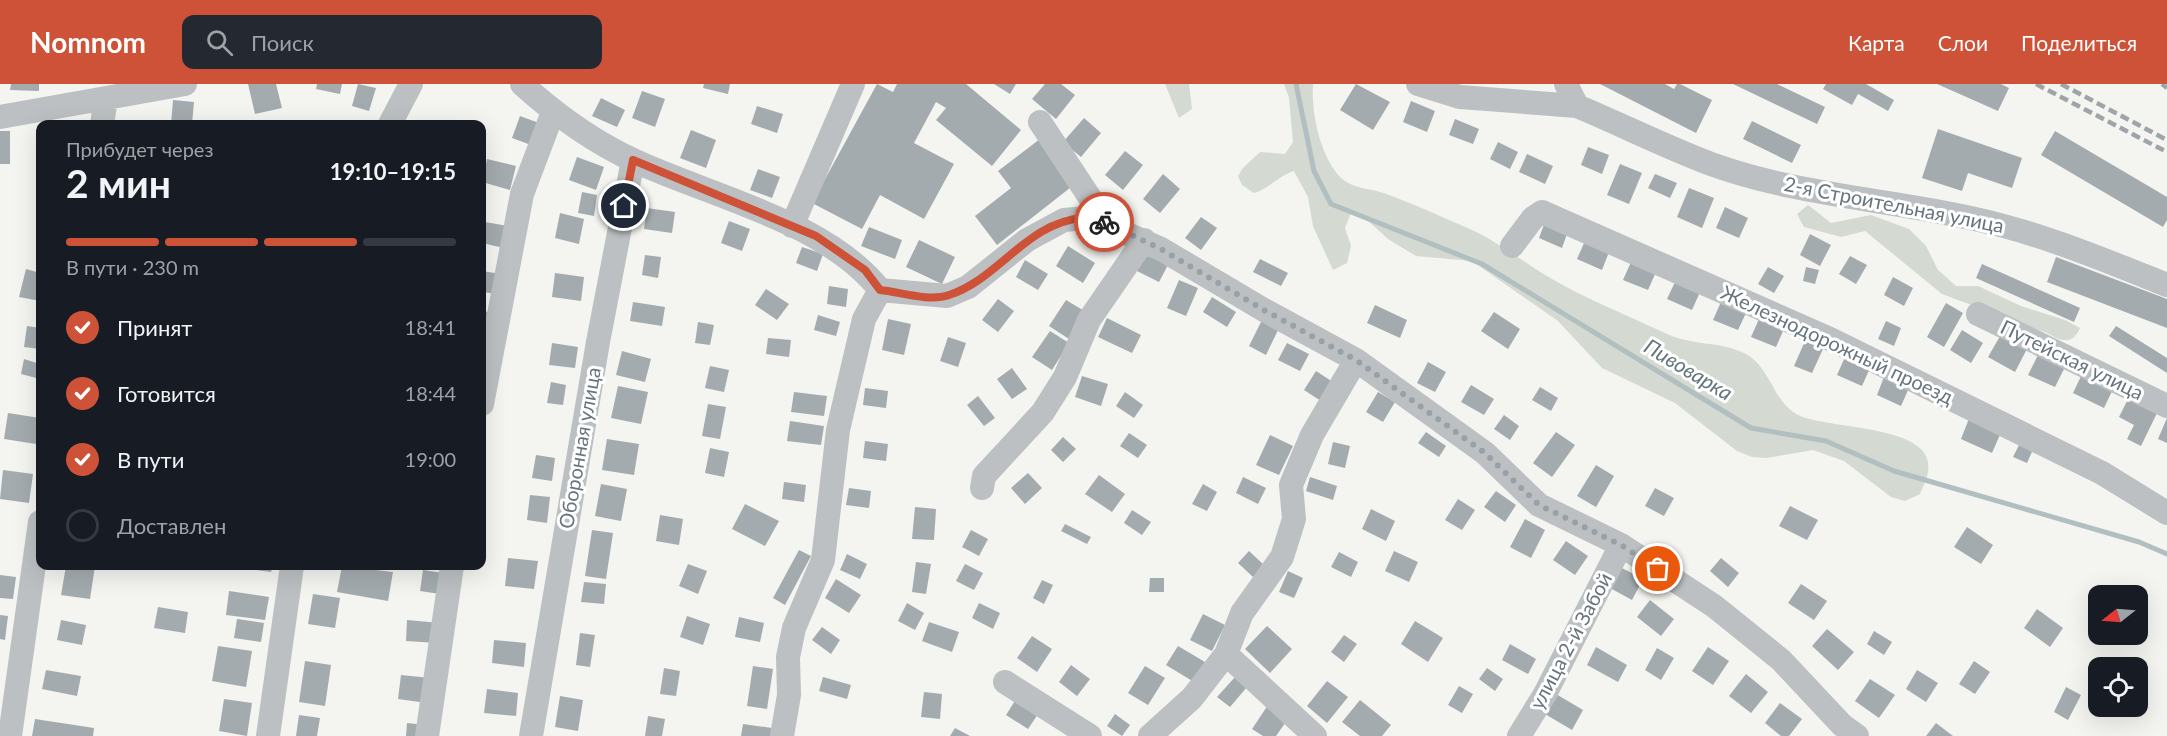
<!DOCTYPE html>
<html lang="ru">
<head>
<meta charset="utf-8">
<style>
  :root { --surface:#171b24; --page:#242831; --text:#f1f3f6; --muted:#9ea1a6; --line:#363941; --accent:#ce5237 }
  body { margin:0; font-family:Lato,sans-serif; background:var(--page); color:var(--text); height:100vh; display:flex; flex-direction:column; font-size:22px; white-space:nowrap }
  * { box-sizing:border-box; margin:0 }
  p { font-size:20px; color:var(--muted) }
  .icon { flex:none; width:33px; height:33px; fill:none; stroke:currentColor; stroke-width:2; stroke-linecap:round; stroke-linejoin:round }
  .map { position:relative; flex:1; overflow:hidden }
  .sheet { position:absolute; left:36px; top:36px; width:450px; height:450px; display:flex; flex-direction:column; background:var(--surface); border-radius:12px; box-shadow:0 6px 24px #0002 }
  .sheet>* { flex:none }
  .needle { width:39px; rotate:253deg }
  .buttons { position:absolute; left:2088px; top:501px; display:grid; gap:12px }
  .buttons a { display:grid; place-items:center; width:60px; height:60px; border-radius:12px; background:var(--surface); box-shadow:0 6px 24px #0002; font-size:30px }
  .pin { position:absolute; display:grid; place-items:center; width:51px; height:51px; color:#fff; margin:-26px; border:3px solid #fff; border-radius:50%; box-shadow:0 2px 6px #0007 }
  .courier { position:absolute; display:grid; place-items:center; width:60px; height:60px; margin:-30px; border:4px solid #ce5237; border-radius:50%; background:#fff; color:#222; box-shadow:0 2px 8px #0007 }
  .overview em { font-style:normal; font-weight:700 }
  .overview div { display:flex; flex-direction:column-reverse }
  .overview { display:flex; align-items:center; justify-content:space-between; height:102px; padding:0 30px }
  h1 { font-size:39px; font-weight:700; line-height:45px }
  .bar { display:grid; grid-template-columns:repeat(4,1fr); gap:9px 6px; align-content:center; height:72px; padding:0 30px }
  .bar i { height:8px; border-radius:4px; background:var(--line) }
  .bar .selected { background:var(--accent) }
  .bar p { grid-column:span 4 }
  ol { padding:0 30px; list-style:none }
  li { display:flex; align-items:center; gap:18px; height:66px }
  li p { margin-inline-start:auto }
  li .icon { padding:6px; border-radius:50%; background:var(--accent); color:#fff; stroke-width:4 }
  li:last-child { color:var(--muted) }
  li i { width:33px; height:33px; border:3px solid var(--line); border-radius:50% }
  header { display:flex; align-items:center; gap:36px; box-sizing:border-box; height:84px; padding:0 30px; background:var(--accent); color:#fff }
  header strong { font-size:28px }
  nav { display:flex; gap:33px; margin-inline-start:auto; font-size:21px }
  .search { width:420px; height:54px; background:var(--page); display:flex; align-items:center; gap:15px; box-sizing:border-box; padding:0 21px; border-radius:12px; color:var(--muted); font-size:22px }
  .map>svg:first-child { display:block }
  .green { fill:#d4d9d1 }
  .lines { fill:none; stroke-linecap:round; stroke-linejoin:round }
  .stream { stroke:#b2bfc1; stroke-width:5 }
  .building { fill:#a4abaf }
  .minor { stroke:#bcc0c2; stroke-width:24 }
  .rail { stroke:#9ea4a8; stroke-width:4.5; stroke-dasharray:9 4.5; stroke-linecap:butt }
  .done { stroke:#98a1a6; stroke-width:6; stroke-dasharray:0 10.8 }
  .route { stroke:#ce5237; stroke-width:8 }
  .labels { text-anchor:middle; stroke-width:6; stroke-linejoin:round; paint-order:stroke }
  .street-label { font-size:20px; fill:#67757e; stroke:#fff }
  .water-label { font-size:21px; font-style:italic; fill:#63777b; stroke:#fff }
</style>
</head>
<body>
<header>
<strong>Nomnom</strong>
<div class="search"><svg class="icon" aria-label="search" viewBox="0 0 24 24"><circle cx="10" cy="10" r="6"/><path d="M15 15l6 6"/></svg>Поиск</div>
<nav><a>Карта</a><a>Слои</a><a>Поделиться</a></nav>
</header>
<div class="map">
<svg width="2167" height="652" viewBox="0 0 2167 652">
  <rect width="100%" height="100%" fill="#f4f4f1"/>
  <path class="green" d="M1165 0H1189L1192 25 1179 34Z
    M1284 0H1313C1311 29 1320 72 1341 94 1353 105 1369 104 1383 109 1410 118 1437 131 1463 142 1492 154 1518 174 1545 191 1583 214 1627 231 1667 250 1693 262 1721 257 1746 270 1771 284 1773 318 1798 331 1827 345 1924 341 1928 379 1930 390 1924 400 1920 410L1905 417 1891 413 1844 377 1813 366 1767 374 1752 373 1737 367 1675 319 1602 284 1558 237 1472 177 1416 172 1388 155 1365 134 1351 129 1345 144 1351 162 1347 179 1333 186 1313 142 1308 113 1294 87C1278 92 1270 104 1254 109L1242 101 1238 92 1243 84 1260 68 1285 70 1293 58 1289 14Z
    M1808 121 1831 139 1871 131 1909 145 1926 162 1938 186 1956 202H1978L2021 222 2065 236 2080 244C2072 262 2061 257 2047 249L1942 210 1865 147 1841 153 1804 143 1797 130Z"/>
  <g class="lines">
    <path class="stream" d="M1296 0 1314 87 1331 120 1482 180 1751 344 1826 357 1894 387 2139 458 2167 470"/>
  </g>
  <path class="building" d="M11 0H39V7L10 6Z
    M248 0H276L282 24 255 30Z
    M317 0H342L340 10 316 5Z
    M358 0 376 4 369 27 352 22Z
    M704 0H730L728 10 703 4Z
    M877 0 893 8 897 0H966L1021 46 992 82 936 36 946 24 936 18 914 59 954 80 924 135 880 111 862 145 812 119Z
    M994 0H1016L1010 10Z
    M1045 0H1061L1075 11 1056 35 1032 15Z
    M1356 0 1390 18 1373 46 1340 26Z
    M1600 0H1665L1674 5 1677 0H1680L1712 16 1696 49Z
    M1733 0H1777L1825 23 1817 40Z
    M1826 0H1866L1894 16 1888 27 1858 10 1852 21 1823 5Z
    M1937 0H2001L2009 4 1998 27Z
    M642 7 665 15 655 43 632 34Z
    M601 14 625 26 617 43 592 32Z
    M173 16 194 18 192 40H171Z
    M1411 17 1435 27 1427 48 1403 38Z
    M757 22 783 30 777 49 751 40Z
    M520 32 539 39 531 61 512 54Z
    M1084 34 1101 49 1081 73 1063 58Z
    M1455 35 1479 45 1473 60 1449 51Z
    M1752 37 1801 61 1792 79 1743 55Z
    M1938 45 2022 74 2012 104 1968 89 1962 107 1922 94Z
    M691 46 716 56 706 84 680 74Z
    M0 47H10V80H0Z
    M2055 47 2167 113V136L2163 143 2041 71Z
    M1040 55 1075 100 997 161 975 132 1011 104 998 87Z
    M1498 58 1518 68 1510 85 1490 75Z
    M1588 63 1609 71 1602 90 1581 81Z
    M1125 67 1143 81 1123 106 1105 91Z
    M1527 70 1553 82 1545 100 1519 88Z
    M577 73 604 83 596 106 569 96Z
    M487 75 516 82 510 106 482 98Z
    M1620 80 1642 89 1629 120 1607 111Z
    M758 85 780 93 772 114 750 106Z
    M1163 90 1180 105 1160 129 1143 115Z
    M1655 90 1677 99 1670 114 1648 104Z
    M1689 104 1714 114 1702 144 1677 133Z
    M582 108 597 111 594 132 578 129Z
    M1725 123 1748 134 1739 154 1716 144Z
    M647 124 675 128 672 149 644 145Z
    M560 129 584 135 579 160 555 154Z
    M1201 133 1217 144 1201 166 1185 154Z
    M729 137 750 145 742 167 721 159Z
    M485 138 508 142 504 164 482 159Z
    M1545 138 1568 147 1562 164 1539 154Z
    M869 143 902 156 895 175 861 162Z
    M1810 150 1831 161 1820 182 1800 171Z
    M919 156 955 173 942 200 906 183Z
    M1585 157 1609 168 1602 186 1577 175Z
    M1068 162 1095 179 1083 199 1056 182Z
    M802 163 823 170 817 187 796 179Z
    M1146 169 1168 181 1159 198 1137 187Z
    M645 171 661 173 658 194 642 191Z
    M1850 172 1867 181 1856 200 1839 190Z
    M2056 173 2167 215V244L2047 198Z
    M1260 175 1288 189 1281 202 1253 188Z
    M1025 176 1048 190 1038 206 1016 193Z
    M1631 178 1656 188 1648 206 1623 196Z
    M1982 180 2080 224 2074 238 1976 194Z
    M1768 183 1784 192 1774 209 1758 200Z
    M1806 183 1819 186 1815 200 1803 197Z
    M26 185 40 189V217L19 213Z
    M482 187 501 190 498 210 482 208Z
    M555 189 584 193 581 217 552 213Z
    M1893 193 1913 204 1904 222 1884 211Z
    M1179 196 1198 204 1186 232 1167 224Z
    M1675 198 1700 208 1692 226 1667 215Z
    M829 202 848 205 846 223 827 220Z
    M766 205 789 220 777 236 755 221Z
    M1212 213 1236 228 1227 243 1203 228Z
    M998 215 1014 227 998 248 982 236Z
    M1066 216 1086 228 1069 255 1049 242Z
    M633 218 665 223 662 242 630 237Z
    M1721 218 1746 229 1738 246 1713 236Z
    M1946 219 1963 229 1944 263 1927 253Z
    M1375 221 1407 236 1400 254 1367 239Z
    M482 227 489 228 487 252H482Z
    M1494 228 1520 245 1508 265 1481 247Z
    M818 231 840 238 836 252 814 246Z
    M1107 234 1141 251 1132 269 1098 253Z
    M888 235 911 240 904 271 882 266Z
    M1759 235 1784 245 1776 263 1751 253Z
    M1262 236 1279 244 1266 271 1249 262Z
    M1886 237 1901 244 1894 262 1878 255Z
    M698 238 714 241 710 261 695 259Z
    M27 242 40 244V265L24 263Z
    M2116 242 2167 274V289L2109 252Z
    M1962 246 1983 259 1971 279 1950 266Z
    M1050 247 1069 259 1052 286 1032 273Z
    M2003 247 2029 261 2015 288 1988 273Z
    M948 253 966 259 958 283 940 277Z
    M768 254 791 256 789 273 766 270Z
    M1805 257 1823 265 1812 289 1794 282Z
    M552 259 578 263 575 284 549 281Z
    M1287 259 1309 270 1300 287 1278 276Z
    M622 267 651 275 645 298 616 291Z
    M2039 269 2066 281 2055 303 2028 291Z
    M1845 273 1870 284 1862 302 1837 291Z
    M24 275 40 280V295L21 290Z
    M1428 278 1446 288 1435 308 1417 299Z
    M710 282 729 286 724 308 705 304Z
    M1012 284 1027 305 1012 315 997 295Z
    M1316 287 1336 300 1324 319 1304 306Z
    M2083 288 2114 303 2104 324 2073 309Z
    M1082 292 1108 300 1101 322 1075 313Z
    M1884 293 1909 304 1901 322 1877 311Z
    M551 298 566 301 563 321 547 319Z
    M1471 301 1494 315 1484 331 1461 318Z
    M618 302 648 308 641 340 611 334Z
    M1540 303 1558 314 1551 327 1532 316Z
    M865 304 888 307 886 324 863 321Z
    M794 308 827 312 824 332 791 328Z
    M1125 308 1143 321 1134 334 1116 322Z
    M1378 308 1395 318 1383 338 1366 328Z
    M978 312 995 334 984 342 967 321Z
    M2129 313 2158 327 2141 362 2127 355 2134 341 2119 333Z
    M708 320 726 323 720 355 702 352Z
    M8 329 40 334 36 360 4 355Z
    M1504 331 1519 342 1510 356 1494 345Z
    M1970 332 2002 346 1992 369 1961 355Z
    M2167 334V359L2158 355Z
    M790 337 824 342 821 361 787 357Z
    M1426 348 1446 362 1439 373 1418 359Z
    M1556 348 1575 361 1552 393 1533 379Z
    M1129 349 1147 361 1138 374 1120 362Z
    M1270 351 1293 362 1279 391 1256 381Z
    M1063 353 1076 365 1063 378 1051 366Z
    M607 355 639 360 634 391 602 386Z
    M2022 355 2035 361 2027 379 2013 373Z
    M865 357 888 360 886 377 863 374Z
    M1333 358 1350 362 1345 384 1328 380Z
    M710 364 729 368 724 393 705 389Z
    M536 371 555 374 552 397 532 394Z
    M1596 381 1614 392 1596 423 1577 412Z
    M3 386 33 390 29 419 0 415Z
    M1028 389 1042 404 1025 420 1011 404Z
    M1099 391 1125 410 1112 428 1085 410Z
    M1243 393 1266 404 1258 420 1236 409Z
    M1310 393 1337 402 1333 416 1306 407Z
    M784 398 806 401 804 418 782 415Z
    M601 400 627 405 621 437 595 432Z
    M1203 400 1217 408 1207 427 1192 420Z
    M849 404 871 407 869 424 846 421Z
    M1655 404 1674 414 1664 432 1645 422Z
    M1496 407 1516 421 1505 438 1484 423Z
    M530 411 550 413 547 439 527 436Z
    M1458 415 1475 426 1462 446 1445 436Z
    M745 420 779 437 765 462 732 445Z
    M1790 422 1818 436 1807 456 1779 442Z
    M915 423 936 425 934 456 912 455Z
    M1371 425 1395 437 1386 457 1362 445Z
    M1132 426 1151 438 1142 451 1124 439Z
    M660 431 683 435 679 461 656 457Z
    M1525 435 1545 446 1531 474 1510 463Z
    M1065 440 1091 453 1087 460 1061 447Z
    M1967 443 1993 461 1981 480 1954 463Z
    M592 446 613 449 606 495 585 492Z
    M971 446 988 455 979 472 962 463Z
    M1566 457 1588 472 1575 491 1553 476Z
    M799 466 811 472 785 521 773 514Z
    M1249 467 1264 481 1253 493 1238 479Z
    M1394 467 1418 478 1409 498 1385 487Z
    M1339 468 1358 478 1351 493 1331 483Z
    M847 470 867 480 860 495 840 486Z
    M508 474 538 477 534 505 505 502Z
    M1721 474 1739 489 1728 503 1710 487Z
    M916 478 931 480 926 510 912 508Z
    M688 480 707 487 698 510 679 502Z
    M965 480 983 489 974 506 956 497Z
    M66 482H95L90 515 61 511Z
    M248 482H273L271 488 248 485Z
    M342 482 393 488 388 517 337 508Z
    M1622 484 1643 495 1632 516 1610 504Z
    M423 486 443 489 440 510 420 507Z
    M1288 487 1303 494 1294 514 1279 508Z
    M0 491 16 493 13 515 0 514Z
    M1150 494H1164V508H1149Z
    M836 495 861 511 849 529 825 514Z
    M1042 496 1053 501 1044 520 1033 514Z
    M584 498 606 500 604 520 581 518Z
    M1801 500 1827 517 1814 536 1788 519Z
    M229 507 269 513 265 536 226 531Z
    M313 510 340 514 335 544 308 540Z
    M1650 516 1674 535 1661 552 1637 533Z
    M907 519 924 529 915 546 898 537Z
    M979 519 1000 529 993 545 972 534Z
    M158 523 188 528 185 549 154 544Z
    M2037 525 2063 544 2050 563 2024 544Z
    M1203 530 1225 541 1212 567 1190 556Z
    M0 531 8 532 5 556 0 555Z
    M687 532 710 540 703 561 680 553Z
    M739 533 764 539 760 558 735 553Z
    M237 535 264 539 261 558 234 554Z
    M61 536 86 541 82 561 57 556Z
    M407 536 440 539 438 559 406 557Z
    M1415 537 1443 554 1428 578 1401 560Z
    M929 538 959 548 952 568 922 557Z
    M1267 542 1292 565 1270 589 1245 565Z
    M822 543 840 556 831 570 812 556Z
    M1827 545 1854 568 1838 586 1812 562Z
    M1874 547 1892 558 1884 571 1867 560Z
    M580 549 595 551 590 583 576 581Z
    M1344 551 1357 560 1344 578 1331 568Z
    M1032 552 1052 565 1037 588 1017 574Z
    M494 556 526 559 524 583 492 579Z
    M1510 560 1536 575 1528 590 1502 576Z
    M218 562 252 567 246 603 212 597Z
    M1178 562 1205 578 1194 598 1166 581Z
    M1596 563 1627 581 1618 598 1587 581Z
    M1708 563 1729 577 1713 601 1692 587Z
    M1657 564 1674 574 1661 596 1645 586Z
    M305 577 331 581 325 622 299 618Z
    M1974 577 1990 588 1975 610 1959 600Z
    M1071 581 1090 595 1077 612 1059 598Z
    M753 582 773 585 767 625 747 622Z
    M1145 582 1165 594 1148 621 1128 609Z
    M664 584 680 587 676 612 660 610Z
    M1487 584 1503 595 1495 607 1479 595Z
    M46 586 81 592 77 612 42 605Z
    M1917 586 1938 599 1926 618 1906 605Z
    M1746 590 1768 608 1751 629 1729 612Z
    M401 591 430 594 427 619 398 615Z
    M823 593 851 601 847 615 819 607Z
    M1235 593 1247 603 1230 623 1217 613Z
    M1870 595 1895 611 1879 634 1855 617Z
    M1327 597 1348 613 1327 639 1307 622Z
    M1459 602 1473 610 1462 629 1448 621Z
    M2066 603 2081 611 2068 636 2054 628Z
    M487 605 518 609 516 632 484 629Z
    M924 608 942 610 940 635 921 633Z
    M1556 610 1583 626 1572 646 1545 630Z
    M560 612 583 616 578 647 555 643Z
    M1018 612 1040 627 1028 645 1006 631Z
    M224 615 252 619 247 652 219 647Z
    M1360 616 1391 641 1382 652H1360L1342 638Z
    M1780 619 1802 635 1789 652H1781L1765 639Z
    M1268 621 1288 635 1276 652H1263L1252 645Z
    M1115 630 1130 641 1122 652 1107 642Z
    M299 631 320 634 317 652H296Z
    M648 632 665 635 662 652H645Z
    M35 635 94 644 93 652H32Z
    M407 639 425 641 424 652H406Z
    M1936 639 1953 652H1926Z
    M743 640 772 644 771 652H741Z
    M955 644 970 652H950Z"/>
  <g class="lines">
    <path class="minor" d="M522 0C555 30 594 58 635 77 713 113 827 138 880 206
      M1418 0 1460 13 1577 22
      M1566 0 1577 22C1622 41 1666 63 1711 80 1805 114 1905 116 2000 141 2057 156 2112 179 2167 201
      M0 33 185 0
      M102 40 106 15
      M390 40 411 0
      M1097 133 1109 142 1161 165 1264 226 1356 276 1485 369 1539 421 1621 461 1714 522 1781 576 1842 641 1857 652
      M792 142 853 0
      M1512 162 1533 134 1542 128 1830 255 2102 389 2167 429
      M880 206 947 212 968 203 1027 156 1064 136 1097 133 1096 123 1040 38
      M1978 230 2167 322
      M482 320 522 110 553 28
      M982 404 984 392 1043 328 1065 293 1089 236 1144 156
      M1226 570 1242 529 1282 473 1294 435 1291 401 1312 351 1356 276
      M1005 598 1090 652
      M10 652 40 438
      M268 652 292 482
      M427 652 452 482
      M531 652 598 258 633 76
      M782 652 789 611 788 573 794 544 823 476 838 346 864 235 880 206
      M1150 652 1192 614 1226 570 1315 652
      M1519 652 1545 610 1621 461"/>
    <path class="rail" d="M2036 0 2167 68
      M2061 0 2167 56
      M2162 0 2167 4"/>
  </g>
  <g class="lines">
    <path class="done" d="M1104 138 1161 165 1264 226 1356 276 1485 369 1539 421 1621 461 1658 485"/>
    <path class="route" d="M624 122 633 76 816 152 865 186 880 206C900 208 929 218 949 211 999 195 1027 138 1083 134 1092 134 1096 133 1104 138"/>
  </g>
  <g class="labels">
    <g class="street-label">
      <text transform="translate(1894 121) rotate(11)" y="7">2-я Строительная улица</text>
      <text transform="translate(1837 261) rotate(25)" y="7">Железнодорожный проезд</text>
      <text transform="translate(2072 276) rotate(26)" y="7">Путейская улица</text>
      <text transform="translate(580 364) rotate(-80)" y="7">Оборонная улица</text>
      <text transform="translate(1571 557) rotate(-62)" y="7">улица 2-й Забой</text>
    </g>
    <g class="water-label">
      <text transform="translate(1688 286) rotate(31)" y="7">Пивоварка</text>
    </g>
  </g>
</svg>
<div class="buttons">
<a><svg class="needle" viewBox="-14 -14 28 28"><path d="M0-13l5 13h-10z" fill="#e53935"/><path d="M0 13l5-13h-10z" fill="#9ea1a6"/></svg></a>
<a><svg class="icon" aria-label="locate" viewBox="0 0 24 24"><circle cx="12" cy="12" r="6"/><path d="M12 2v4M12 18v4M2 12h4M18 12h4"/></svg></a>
</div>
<div class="pin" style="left:1658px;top:485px;background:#ea580c"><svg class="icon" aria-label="bag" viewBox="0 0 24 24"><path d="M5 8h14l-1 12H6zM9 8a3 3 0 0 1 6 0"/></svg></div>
<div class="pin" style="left:624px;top:122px;background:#1f2937"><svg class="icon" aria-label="home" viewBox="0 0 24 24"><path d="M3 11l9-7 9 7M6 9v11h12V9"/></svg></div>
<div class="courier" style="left:1104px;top:138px"><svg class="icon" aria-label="bike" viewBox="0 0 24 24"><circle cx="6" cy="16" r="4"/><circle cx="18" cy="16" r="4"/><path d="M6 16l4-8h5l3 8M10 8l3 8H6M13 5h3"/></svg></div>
<section class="sheet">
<div class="overview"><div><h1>2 мин</h1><p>Прибудет через</p></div><em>19:10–19:15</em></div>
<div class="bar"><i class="selected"></i><i class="selected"></i><i class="selected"></i><i></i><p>В пути · 230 m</p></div>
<ol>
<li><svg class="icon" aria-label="check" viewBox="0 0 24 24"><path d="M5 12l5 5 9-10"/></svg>Принят<p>18:41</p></li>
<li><svg class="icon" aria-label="check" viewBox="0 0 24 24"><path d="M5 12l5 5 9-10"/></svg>Готовится<p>18:44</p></li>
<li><svg class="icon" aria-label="check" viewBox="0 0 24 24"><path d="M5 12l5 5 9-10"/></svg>В пути<p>19:00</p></li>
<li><i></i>Доставлен</li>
</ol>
</section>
</div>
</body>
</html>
